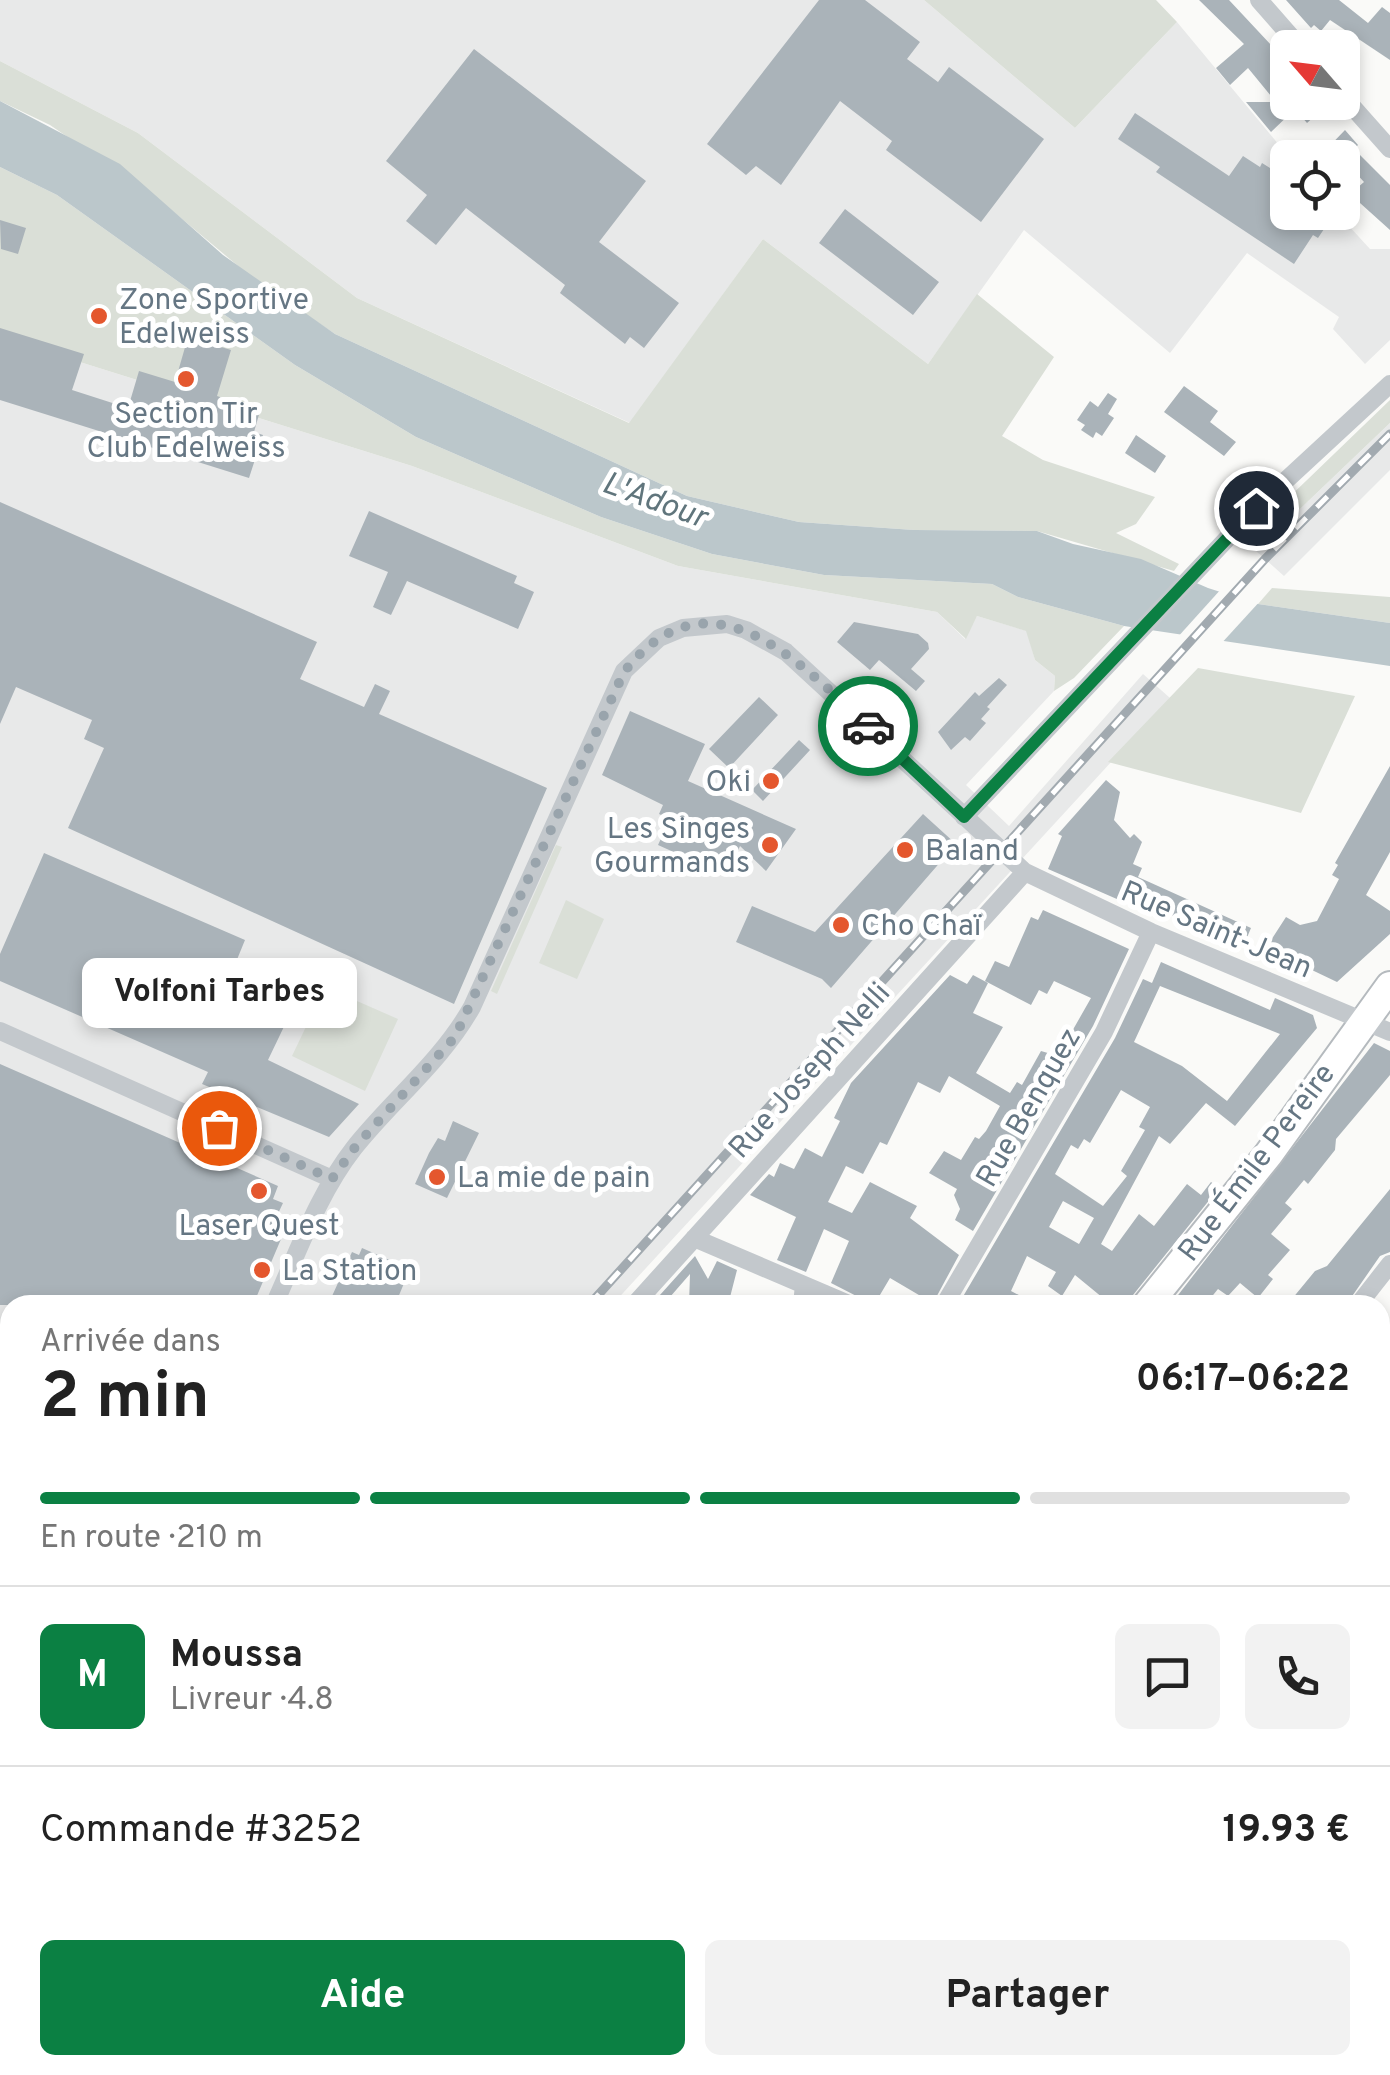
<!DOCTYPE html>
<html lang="fr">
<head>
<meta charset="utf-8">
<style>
  :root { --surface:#fff; --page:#f2f2f2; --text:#222; --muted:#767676; --line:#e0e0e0; --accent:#0b8043 }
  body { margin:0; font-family:Overpass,sans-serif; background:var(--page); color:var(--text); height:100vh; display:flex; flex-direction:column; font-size:38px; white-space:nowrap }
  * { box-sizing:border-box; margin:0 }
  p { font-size:32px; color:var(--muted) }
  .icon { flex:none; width:55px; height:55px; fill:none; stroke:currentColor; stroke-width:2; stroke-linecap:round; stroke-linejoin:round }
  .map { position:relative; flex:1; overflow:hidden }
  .sheet { position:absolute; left:0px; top:1295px; width:1390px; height:780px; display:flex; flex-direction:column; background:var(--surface); border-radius:30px 30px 0 0; box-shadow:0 5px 15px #0003 }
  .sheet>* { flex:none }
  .needle { width:65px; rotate:298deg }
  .tools { position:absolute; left:1270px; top:30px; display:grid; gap:20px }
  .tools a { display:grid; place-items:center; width:90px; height:90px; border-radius:15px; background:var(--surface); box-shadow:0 5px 15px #0003; font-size:50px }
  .pin { position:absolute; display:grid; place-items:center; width:85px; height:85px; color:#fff; margin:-42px; border:5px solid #fff; border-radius:50%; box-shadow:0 2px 10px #0007 }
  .courier { position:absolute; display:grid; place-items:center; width:100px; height:100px; margin:-50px; border:8px solid #0b8043; border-radius:50%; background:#fff; color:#222; box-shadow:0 2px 12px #0007 }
  .bubble { position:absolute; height:70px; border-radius:15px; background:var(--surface); box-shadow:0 5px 15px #0003; font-size:32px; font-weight:700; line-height:70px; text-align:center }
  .head em { font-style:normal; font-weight:700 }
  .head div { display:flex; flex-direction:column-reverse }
  .head { display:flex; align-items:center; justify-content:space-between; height:170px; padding:0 40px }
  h1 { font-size:65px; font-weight:700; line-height:75px }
  .bar { display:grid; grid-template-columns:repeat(4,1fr); gap:15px 10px; align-content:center; height:120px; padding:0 40px }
  .bar i { height:12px; border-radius:8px; background:var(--line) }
  .bar .current { background:var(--accent) }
  .bar p { grid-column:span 4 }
  .line { display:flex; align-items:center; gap:25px; padding:0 40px; border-top:2px solid var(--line) }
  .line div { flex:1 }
  .round { display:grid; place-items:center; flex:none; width:105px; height:105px; border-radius:15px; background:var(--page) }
  .button { display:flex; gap:20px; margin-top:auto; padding:20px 40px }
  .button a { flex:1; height:115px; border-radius:15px; background:var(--accent); color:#fff; font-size:40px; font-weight:700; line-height:115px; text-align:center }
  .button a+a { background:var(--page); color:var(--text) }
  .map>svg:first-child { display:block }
  .built { fill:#e8e9e9 }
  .green { fill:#dadfd7 }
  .water { fill:#bbc7cb }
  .pier { fill:#fafaf8 }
  .building { fill:#aab3b9; fill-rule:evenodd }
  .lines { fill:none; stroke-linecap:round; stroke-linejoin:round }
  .primary-casing { stroke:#b5babe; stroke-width:32 }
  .minor { stroke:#c3c8cc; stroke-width:18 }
  .tertiary { stroke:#c3c8cc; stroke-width:22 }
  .primary { stroke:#fff; stroke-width:28 }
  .rail-casing { stroke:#a2aab0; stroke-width:9 }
  .rail { stroke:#fff; stroke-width:5; stroke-dasharray:15; stroke-linecap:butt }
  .done { stroke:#99a4ac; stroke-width:10; stroke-dasharray:0 18 }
  .route { stroke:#0b8043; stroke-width:12 }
  .poi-dot { fill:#e4572e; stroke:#fff; stroke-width:4 }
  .labels { text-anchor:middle; stroke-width:10; stroke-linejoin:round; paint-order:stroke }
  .poi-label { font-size:30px; fill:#657683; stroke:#fff; text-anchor:start }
  .street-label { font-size:30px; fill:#657683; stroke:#fff }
  .water-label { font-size:32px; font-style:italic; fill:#60757c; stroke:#fff }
</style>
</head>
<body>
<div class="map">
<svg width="1390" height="2075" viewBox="0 0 1390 2075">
  <rect width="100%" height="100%" fill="#fafaf8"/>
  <path class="built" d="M0 0H924L1075 128 1177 22 1289 157 1288 212 1337 213 1370 249H1390V340L1365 364 1333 329 1339 317 1247 253 1170 353 1024 230 928 364 763 239 630 423 357 298 138 133 0 61Z
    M0 337 412 466 678 566 937 612 965 639 977 616 1027 631 1035 660 1055 676 1054 691 966 785 1009 826 1143 674 1170 698 612 1305H10V2065H113L109 2075H0Z
    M1390 423V470L1284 576 1256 551Z"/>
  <path class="green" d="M924 0H1156L1177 22 1075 128Z
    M0 61 138 133 357 298 629 423 763 239 928 364 977 294 1054 357 1002 436 1043 460 1155 497 1136 524 1116 533 1179 564 1174 571 1037 531 914 530 799 522 687 496 335 334 256 281 157 198 50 125 0 101Z
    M0 167 57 195 295 365 416 437 601 517 712 554 824 575 992 584 1018 597 1124 626 1074 678 1054 691 1055 676 1035 660 1026 631 977 616 966 639 937 612 678 566 412 466 0 337Z
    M1390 400V423L1256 551 1251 534Z
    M1272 588 1390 597V623L1258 604Z
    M1198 668 1355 696 1301 813 1108 762Z
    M556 845 562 847 497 994 491 991Z
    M566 900 604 919 577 979 539 963Z
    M325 987 398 1019 365 1091 292 1056Z
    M1380 1975 1390 1981V2075H415L420 2065H1380Z"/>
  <path class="water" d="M0 101 120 164 223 255 335 334 687 496 799 522 914 530 1037 531 1073 544 1141 559 1208 588 1258 604 1390 623V666L1124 626 1018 597 992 584 824 575 712 554 601 517 416 437 295 365 57 195 0 167Z"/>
  <path class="pier" d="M1222 588 1262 599 1219 646 1176 639Z"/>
  <path class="building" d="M819 0H865L920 42 907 59 938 82 949 67 1044 139 981 222 886 150 892 141 840 101 781 185 756 166 746 175 707 144Z
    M1199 0H1229L1288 63V82L1271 96 1248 68 1230 85 1216 68 1244 44Z
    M1286 0H1339L1368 23 1382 7 1390 13V60L1330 20 1321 31 1314 25 1311 28Z
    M474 49 646 181 599 242 679 303 644 348 630 337 625 344 560 293 565 285 466 208 436 245 406 221 427 195 386 161Z
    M1246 102H1330L1307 123 1295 109 1271 132Z
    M1135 113 1229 176 1243 156 1260 167 1262 163 1278 173 1272 188 1288 199V212H1318L1330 220 1318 238 1313 235 1294 264 1156 172 1160 167 1118 139Z
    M1345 130 1358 145 1354 149 1390 185V230L1350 194 1364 182 1342 158H1318Z
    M845 209 939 282 913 315 819 243Z
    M0 220 26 228 18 254 1 249Z
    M0 328 84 354 72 390 128 408 139 371 175 382 188 337 231 350 217 396 260 411 254 432 263 435 249 478 0 400Z
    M1184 386 1218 411 1210 422 1236 442 1224 456 1164 412Z
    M1108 393 1117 399 1108 414 1114 418 1102 436 1096 432 1093 438 1081 430 1085 425 1077 420 1090 401 1098 407Z
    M1136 435 1166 456 1155 473 1125 453Z
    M0 502 317 642 300 679 364 707 375 684 390 691 379 714 547 788 454 1004 68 828 104 748 84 739 92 720 16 687 0 724Z
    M369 511 517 576 514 583 534 592 518 629 407 581 391 615 373 607 388 572 349 556Z
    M854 622 918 634 928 643 929 649 911 669 925 681 916 691 879 660 870 670 837 642Z
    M999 678 1007 685 987 707 990 709 981 719 986 723 970 741 965 737 951 750 938 732 975 692 979 696Z
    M759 697 778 715 729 768 709 749Z
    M630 711 705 744 688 781 796 829 766 871 740 846 727 876 658 845 670 819 659 814 663 805 602 775Z
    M799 740 810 750 763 801 752 790Z
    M1390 766V852L1366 895 1390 911V934L1337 982 1266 948 1286 917 1300 925 1317 921 1339 879 1332 875 1338 865 1335 863Z
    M1106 780 1120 792 1114 820 1130 838 1134 834 1142 842 1133 864 1142 868 1138 877 1251 928 1243 947 1129 896 1126 903 1048 869 1062 836 1058 834Z
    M923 814 956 844 831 988 822 979 736 942 752 906 815 932Z
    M44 853 245 940 236 962 302 989 268 1060 359 1104 329 1137 202 1084 208 1072 0 981V954Z
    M1043 910 1129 949 1093 1026 973 1231 955 1220 960 1209 954 1195 957 1189 929 1173 944 1151 961 1160 975 1137 979 1139 986 1131 1000 1106 949 1076 940 1093 918 1082 887 1145 880 1142 863 1174 846 1166 828 1202 852 1213 870 1182 917 1206 910 1218 959 1255 932 1305H920L924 1298 890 1278 874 1305 831 1283 849 1241 824 1229 806 1272 777 1260 796 1217 750 1195 769 1174 774 1177 780 1163 794 1169 805 1148 822 1157 840 1121 834 1118 851 1083 950 975 967 984 973 975 988 983 973 1013 1003 1027 976 1073 1010 1093 1017 1082 1022 1085 1041 1051 1058 1056 1091 998 1054 981 1047 994 1039 990 1031 1005 985 981 995 961 1009 967 1031 917 1038 920Z
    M1161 962 1270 1010 1275 998 1313 1015 1317 1028 1235 1126 1206 1103 1170 1144 1159 1136 1101 1244 1112 1251 1139 1214 1154 1226 1187 1184 1201 1195 1211 1182 1219 1188 1125 1305H1097L1103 1298 1075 1275 1062 1296 1048 1286 1056 1272 1027 1256 1011 1291 1038 1305H1003L988 1297 984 1305H958L1115 1038 1143 979 1152 983ZM1160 986 1280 1034 1227 1101 1182 1066 1134 1042ZM1121 1090 1150 1107 1139 1127 1145 1130 1121 1171 1127 1176 1103 1206 1055 1174 1071 1145 1078 1149 1084 1139 1090 1143ZM1063 1201 1094 1218 1079 1244 1049 1227Z
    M1374 1043 1390 1051V1075L1336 1139 1335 1150 1308 1184 1304 1180 1285 1203 1292 1209 1271 1234 1290 1250 1268 1275 1273 1279 1258 1298 1240 1283 1228 1296 1218 1289 1205 1305 1190 1299 1182 1305 1175 1299Z
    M0 1064 278 1186 273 1199 283 1203 275 1220 287 1225 253 1305H0Z
    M453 1121 479 1133 447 1198 415 1184 429 1153 438 1138 445 1141Z
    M1390 1189V1252L1380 1256 1346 1305H1287L1315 1271 1327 1266Z
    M362 1248 401 1265 398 1272 407 1276 395 1305H328L352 1252 359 1255Z
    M695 1256 708 1279 717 1261 737 1270 728 1305H689L690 1274 663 1305H651Z"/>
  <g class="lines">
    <defs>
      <path id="primary" d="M1147 1305 1268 1155 1390 986
        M392 2075 397 2065"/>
    </defs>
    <use href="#primary" class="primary-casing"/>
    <path class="minor" d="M1259 0 1301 48
      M1342 95 1390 149
      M964 817 1256 508 1390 384
      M0 1031 332 1179
      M694 1238 851 1305
      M274 1305C298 1252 318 1194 354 1148 392 1100 441 1062 472 1007L624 671 659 638 683 628 727 624 746 630 786 652 1025 872 1151 932 1390 1032
      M634 1305 1025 872
      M802 1305 804 1285
      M944 1305 1104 1032 1151 932
      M1358 1305 1390 1264
      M0 1414 10 1419
      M1380 1523 1390 1528
      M1380 1624 1390 1626
      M1380 1718 1390 1724
      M0 1901 10 1879
      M254 2075H274"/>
    <path class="tertiary" d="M1380 1954 1390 1961"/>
    <use href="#primary" class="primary"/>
    <defs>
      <path id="rail" d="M589 1305 1265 559 1390 434
        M102 2075 106 2065"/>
    </defs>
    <use href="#rail" class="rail-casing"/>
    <use href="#rail" class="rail"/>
  </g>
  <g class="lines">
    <path class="done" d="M219 1128 332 1179 356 1146 455 1037 624 672C709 564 798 661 868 726"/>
    <path class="route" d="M868 726 964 817 1256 508"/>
  </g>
  <g class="poi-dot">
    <circle cx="99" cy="316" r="10"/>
    <circle cx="186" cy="379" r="10"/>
    <circle cx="771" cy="781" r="10"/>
    <circle cx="770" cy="845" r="10"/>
    <circle cx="905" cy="850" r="10"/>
    <circle cx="841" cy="925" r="10"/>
    <circle cx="437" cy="1177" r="10"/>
    <circle cx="259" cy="1191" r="10"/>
    <circle cx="262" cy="1270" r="10"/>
  </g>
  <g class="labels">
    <g class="poi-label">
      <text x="119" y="309">Zone Sportive<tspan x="119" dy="34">Edelweiss</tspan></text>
      <text x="186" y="423" text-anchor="middle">Section Tir<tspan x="186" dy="34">Club Edelweiss</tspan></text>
      <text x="751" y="791" text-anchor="end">Oki</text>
      <text x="750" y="838" text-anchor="end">Les Singes<tspan x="750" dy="34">Gourmands</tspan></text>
      <text x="925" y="860">Baland</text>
      <text x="861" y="935">Cho Chaï</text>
      <text x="457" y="1187">La mie de pain</text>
      <text x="259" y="1235" text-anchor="middle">Laser Quest</text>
      <text x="282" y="1280">La Station</text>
    </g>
    <g class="street-label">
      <text transform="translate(1217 929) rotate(23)" y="10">Rue Saint-Jean</text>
      <text transform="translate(809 1070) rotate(-48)" y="10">Rue Joseph Nelli</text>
      <text transform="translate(1028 1107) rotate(-60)" y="10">Rue Benquez</text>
      <text transform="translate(1256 1162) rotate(-53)" y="10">Rue Émile Pereire</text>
    </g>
    <g class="water-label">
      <text transform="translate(655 499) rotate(20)" y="11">L'Adour</text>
    </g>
  </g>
</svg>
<div class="tools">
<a><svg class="needle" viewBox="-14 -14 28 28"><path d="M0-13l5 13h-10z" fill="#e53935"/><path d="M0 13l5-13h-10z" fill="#767676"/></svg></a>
<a><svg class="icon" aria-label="locate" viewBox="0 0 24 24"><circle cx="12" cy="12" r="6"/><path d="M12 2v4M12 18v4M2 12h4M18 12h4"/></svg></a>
</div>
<div class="pin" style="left:219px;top:1128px;background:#ea580c"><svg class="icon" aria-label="bag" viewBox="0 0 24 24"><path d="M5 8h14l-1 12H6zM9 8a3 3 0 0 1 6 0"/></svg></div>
<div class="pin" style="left:1256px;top:508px;background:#1f2937"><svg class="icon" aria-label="home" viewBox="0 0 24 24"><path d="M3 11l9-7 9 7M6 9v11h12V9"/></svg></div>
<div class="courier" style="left:868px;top:726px"><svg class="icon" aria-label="car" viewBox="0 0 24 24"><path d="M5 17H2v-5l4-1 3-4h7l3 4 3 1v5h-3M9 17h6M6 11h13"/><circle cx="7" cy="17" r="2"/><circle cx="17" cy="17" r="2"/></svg></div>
<div class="bubble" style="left:82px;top:958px;width:275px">Volfoni Tarbes</div>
<section class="sheet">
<div class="head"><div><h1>2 min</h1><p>Arrivée dans</p></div><em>06:17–06:22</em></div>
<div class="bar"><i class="current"></i><i class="current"></i><i class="current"></i><i></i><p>En route · 210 m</p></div>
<div class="line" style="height:180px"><b class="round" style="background:var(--accent);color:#fff">M</b><div><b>Moussa</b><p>Livreur · 4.8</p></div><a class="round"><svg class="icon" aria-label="chat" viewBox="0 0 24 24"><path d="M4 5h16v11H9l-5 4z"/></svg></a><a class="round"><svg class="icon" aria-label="phone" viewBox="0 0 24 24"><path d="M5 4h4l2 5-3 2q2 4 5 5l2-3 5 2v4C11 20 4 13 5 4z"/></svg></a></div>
<div class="line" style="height:130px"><div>Commande #3252</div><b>19.93 €</b></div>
<div class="button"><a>Aide</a><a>Partager</a></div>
</section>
</div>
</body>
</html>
